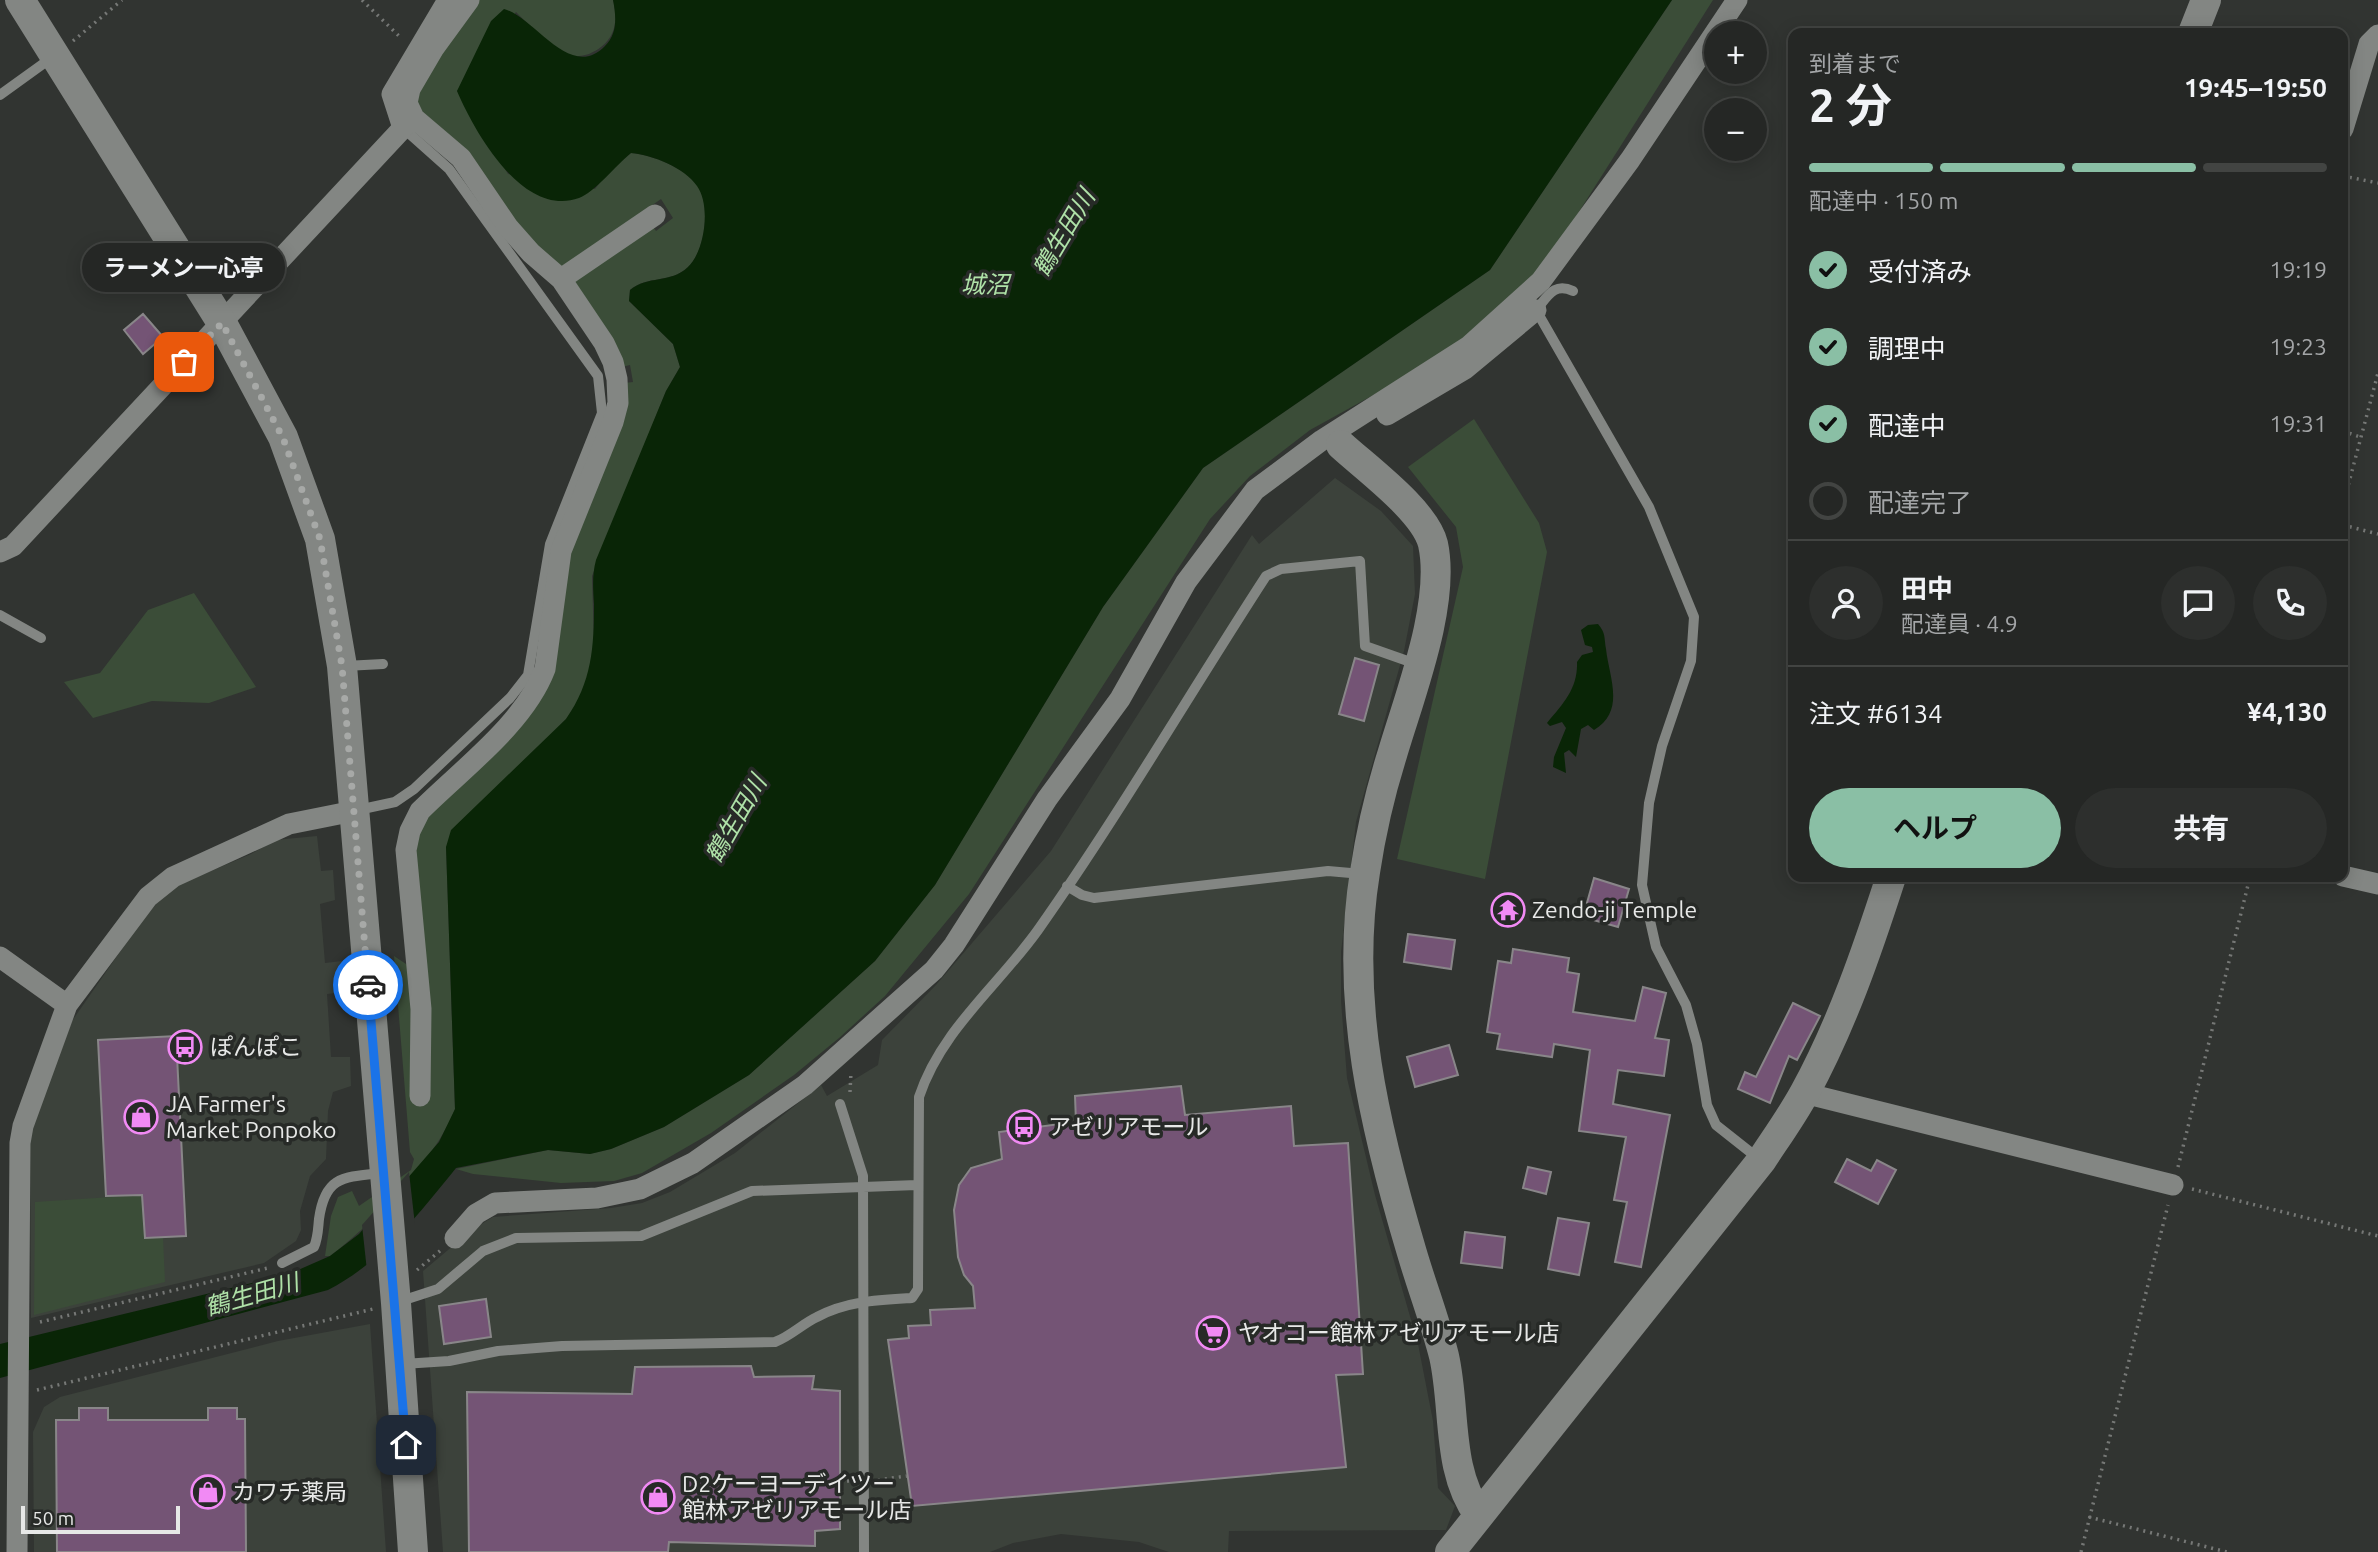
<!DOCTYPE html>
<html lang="ja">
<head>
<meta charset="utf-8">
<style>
  :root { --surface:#252725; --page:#2d2f2d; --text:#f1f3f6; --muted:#a3a5a7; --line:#424442; --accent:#8abfa5 }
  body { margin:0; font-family:Ubuntu,"Noto Sans JP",sans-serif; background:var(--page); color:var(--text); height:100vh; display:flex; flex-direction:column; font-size:26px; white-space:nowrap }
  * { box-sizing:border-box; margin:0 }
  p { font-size:23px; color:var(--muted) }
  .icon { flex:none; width:38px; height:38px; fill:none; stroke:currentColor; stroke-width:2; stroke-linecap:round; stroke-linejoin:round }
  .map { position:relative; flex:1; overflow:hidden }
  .sheet { position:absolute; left:1788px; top:28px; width:560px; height:854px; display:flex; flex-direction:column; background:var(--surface); border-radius:14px; box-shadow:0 4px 18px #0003,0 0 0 2px var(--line) }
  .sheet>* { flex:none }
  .buttons { position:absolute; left:1704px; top:21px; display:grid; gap:14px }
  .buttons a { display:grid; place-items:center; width:63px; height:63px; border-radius:50%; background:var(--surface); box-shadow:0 4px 18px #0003,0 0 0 2px var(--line); font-size:35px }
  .scale { position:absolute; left:21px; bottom:18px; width:159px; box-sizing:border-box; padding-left:7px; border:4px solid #e7e8e7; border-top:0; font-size:19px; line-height:24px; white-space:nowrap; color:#e7e8e7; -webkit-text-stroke:5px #272a27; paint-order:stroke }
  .pin { position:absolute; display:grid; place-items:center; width:60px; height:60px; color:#fff; margin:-30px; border-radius:14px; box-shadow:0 4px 10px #0006 }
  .courier { position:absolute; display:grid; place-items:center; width:70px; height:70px; margin:-35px; border:5px solid #1a73e8; border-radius:50%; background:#fff; color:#222; box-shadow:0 2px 9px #0007 }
  .bubble { position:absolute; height:49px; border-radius:24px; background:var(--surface); box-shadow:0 4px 18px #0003,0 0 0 2px var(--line); font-size:23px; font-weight:700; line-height:49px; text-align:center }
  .overview em { font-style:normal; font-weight:700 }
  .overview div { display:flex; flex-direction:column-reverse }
  .overview { display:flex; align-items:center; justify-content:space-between; height:119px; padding:0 21px }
  h1 { font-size:46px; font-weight:700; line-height:52px }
  .bar { display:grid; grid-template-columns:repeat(4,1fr); gap:10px 7px; align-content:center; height:84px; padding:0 21px }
  .bar i { height:9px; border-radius:5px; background:var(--line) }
  .bar .on { background:var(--accent) }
  .bar p { grid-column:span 4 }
  .line { display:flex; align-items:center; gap:18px; padding:0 21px; border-top:2px solid var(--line) }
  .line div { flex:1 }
  .round { display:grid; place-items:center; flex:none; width:74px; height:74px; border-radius:37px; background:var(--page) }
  ol { padding:0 21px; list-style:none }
  li { display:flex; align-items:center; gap:21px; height:77px }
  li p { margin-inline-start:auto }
  li .icon { padding:7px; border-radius:50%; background:var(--accent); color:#111; stroke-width:4 }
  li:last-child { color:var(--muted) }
  li i { width:38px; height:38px; border:4px solid var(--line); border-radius:50% }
  .button { display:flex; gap:14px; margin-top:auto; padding:14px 21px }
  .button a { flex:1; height:80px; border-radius:42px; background:var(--accent); color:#111; font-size:28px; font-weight:700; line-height:80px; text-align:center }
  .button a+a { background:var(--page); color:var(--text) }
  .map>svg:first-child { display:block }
  .built { fill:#3c423b }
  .green { fill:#3b4d38 }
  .water { fill:#092506 }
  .pier { fill:#313431 }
  .building { fill:#745475; stroke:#898689; stroke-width:2 }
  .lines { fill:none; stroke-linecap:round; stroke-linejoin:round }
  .path { stroke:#767876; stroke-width:3.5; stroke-dasharray:2 5; stroke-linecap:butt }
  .lane { stroke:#838683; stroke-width:10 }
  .street { stroke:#838683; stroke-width:21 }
  .secondary { stroke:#838683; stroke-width:30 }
  .done { stroke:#a7a9a7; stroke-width:7; stroke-dasharray:0 12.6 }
  .route { stroke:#1a73e8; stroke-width:9 }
  .labels { text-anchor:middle; stroke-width:7; stroke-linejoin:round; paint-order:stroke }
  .poi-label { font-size:23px; fill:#e7e8e7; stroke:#272a27; text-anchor:start }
  .water-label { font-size:24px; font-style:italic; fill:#afe2a8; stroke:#272a27 }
</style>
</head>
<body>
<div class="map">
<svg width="2378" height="1552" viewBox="0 0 2378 1552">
  <rect width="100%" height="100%" fill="#313431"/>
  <path class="built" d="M1335 478 1381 511 1413 546 1415 594 1404 651 1356 822 1341 952V1001L1347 1078 1375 1195 1418 1344 1433 1421 1438 1488 1455 1506 1446 1530 1229 1531 1228 1552H1169L1139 1542 1061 1534 1013 1543 990 1552H443L423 1271 473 1229 493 1217 611 1208 642 1203 670 1192 735 1153 821 1085 827 1096 878 1065 882 1040 936 985 1051 851 1252 535 1259 544Z
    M317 836 321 871 333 870 335 900 320 904 325 963 342 961 344 992 327 994 331 1057H350L351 1086 333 1092 328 1111 326 1159 310 1176 300 1211 301 1230 296 1241 264 1263 31 1318 30 1133 72 1021 142 920 163 896 178 885 251 854 275 840Z
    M370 1324 386 1552H34L33 1432 44 1407 60 1397 278 1341Z"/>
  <path class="green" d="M477 0H613C619 25 614 43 589 54 583 56 574 57 568 55 549 47 530 26 516 12L457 91 508 174 595 189 608 172 631 153C653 155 685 168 698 186 711 205 705 252 688 267 670 284 647 275 630 290L629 301 673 344 680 367 666 391 592 576 594 645 590 672 580 699 566 719 446 847 455 1109C436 1159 373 1224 330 1256H325L331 1216 338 1197 352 1191 359 1206 411 1170 414 1159 410 1152 394 956 412 968 415 859 420 822 518 722 624 383 633 382 630 365 622 367 568 282 653 227 656 231 673 218 661 199 558 271 417 107V89Z
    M1672 0H1713L1544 267 1492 319 1424 367 1310 430 1250 476 1210 519 969 894 885 996 839 1038 794 1075 711 1133 642 1173 614 1181 561 1183 473 1174 456 1169 548 1150 590 1154 611 1149 664 1127 749 1075 875 961 935 885 1103 607 1203 468 1490 270Z
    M1474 419 1539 523 1547 552 1485 879 1397 859 1463 567 1456 527 1408 467Z
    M194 593 256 687 209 703 152 701 93 718 64 682 100 673 148 610Z
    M142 1195 145 1238 163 1237 165 1282 34 1315 35 1202Z"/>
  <path class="water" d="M613 0H1672L1490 270 1203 468 1103 607 935 885 875 961 749 1075 664 1127 611 1149 590 1154 548 1150 456 1168C418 1215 382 1262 328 1290L0 1378V1344L289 1274 330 1256 359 1234 439 1142 455 1109 446 847 451 830 566 719C592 682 594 647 594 604 593 588 592 575 596 560L666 391 680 367 673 344 629 301 630 290C648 275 670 284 688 267 705 251 711 205 697 186 685 168 653 155 631 153 616 165 594 193 579 198 523 218 475 133 457 91L491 21 504 9C535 17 570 82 605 46 618 33 616 16 613 0Z
    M1598 624C1606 633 1604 638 1606 649 1609 677 1626 711 1594 730L1588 725 1581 729 1576 757 1569 750 1564 753 1566 773 1553 767 1554 757 1566 728 1562 722 1550 726 1547 723C1564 703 1578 688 1577 662L1582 655 1593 652 1592 647 1585 645 1581 630 1588 625Z"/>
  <path class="pier" d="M409 1172 415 1225 367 1271 362 1225Z"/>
  <path class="building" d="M143 314 163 337 143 354 124 330Z
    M1355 658 1379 665 1364 721 1339 714Z
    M1594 878 1629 889 1618 927 1583 917Z
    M1408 934 1455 940 1451 969 1404 962Z
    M1513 949 1569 958 1567 972 1579 974 1573 1012 1635 1021 1643 987 1666 993 1655 1038 1669 1040 1664 1076 1618 1070 1613 1104 1670 1115 1641 1267 1615 1262 1627 1202 1614 1200 1626 1137 1579 1131 1590 1050 1554 1044 1552 1057 1497 1049 1500 1034 1487 1032 1498 961 1511 963Z
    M1793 1003 1820 1016 1797 1060 1789 1056 1770 1103 1738 1089 1745 1072 1756 1077Z
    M176 1036 186 1236 145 1238 142 1195 106 1196 98 1040Z
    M1449 1045 1458 1075 1415 1087 1407 1057Z
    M1181 1086 1185 1115 1291 1106 1294 1146 1348 1143 1363 1374 1336 1375 1346 1467 912 1506 888 1340 909 1338 908 1326 931 1325 930 1310 975 1308 973 1286 964 1275 958 1257 954 1210 959 1185 971 1168 1002 1159 999 1132 1076 1122 1075 1096Z
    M1847 1159 1871 1171 1877 1160 1896 1170 1878 1204 1835 1182Z
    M1528 1167 1551 1172 1546 1194 1523 1188Z
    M1558 1218 1589 1223 1579 1275 1548 1269Z
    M1465 1232 1505 1237 1502 1268 1461 1263Z
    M486 1299 491 1337 444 1344 439 1306Z
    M751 1366 754 1377 814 1376 812 1389 840 1391V1529L815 1531V1546L669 1542 668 1552H469L467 1392 632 1394 635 1367Z
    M79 1408H108V1420H208V1408H237V1419H245L246 1552H57L56 1420H79Z"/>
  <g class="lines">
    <path class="path" d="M362 0 401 38
      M73 41 122 0
      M2343 176 2378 183
      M2343 431 2360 437
      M2343 505 2378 373
      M2343 525 2378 534
      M850 1092 851 1072
      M2178 1167 2250 877
      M2192 1189 2378 1236
      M417 1270 441 1250
      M40 1322 268 1268
      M37 1390 373 1309
      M878 1480 907 1476
      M840 1481H850
      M2089 1517 2227 1552
      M2081 1552 2168 1205"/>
    <path class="lane" d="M0 95 54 56
      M1573 291C1554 282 1548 296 1536 310L1649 507 1694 617 1691 661 1662 746 1649 803 1642 885 1656 947 1686 1005 1697 1044 1707 1105 1716 1125 1759 1159
      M0 615 41 638
      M345 666 383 664
      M358 810 395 802 414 789 510 698 528 675 550 544 602 413 598 376 449 169 403 128
      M1067 886 1082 895 1094 898 1328 871 1362 874
      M840 1104 863 1176 864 1552
      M282 1263 314 1247C318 1238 318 1229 319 1219 325 1176 343 1177 382 1173
      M398 1302 438 1289 483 1251 516 1238 641 1236 752 1191 917 1185
      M403 1364 449 1361 498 1351 562 1346 775 1342C791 1336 802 1324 817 1317 847 1301 878 1300 912 1298L918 1289 919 1097C941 1030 998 986 1038 930 1119 815 1190 693 1266 576L1281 569 1360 561 1365 646 1419 665"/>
    <path class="street" d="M2343 129 2369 44 2378 35
      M561 279 655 215
      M1387 415 1465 369 1536 310
      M0 552 13 546 403 128 392 94 448 0
      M2343 876 2378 884
      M0 957 67 1005
      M1804 1093 2173 1185
      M420 1096 421 1009 406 850 410 831 420 811C462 769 524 724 545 669L561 551 613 422 618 403 617 379 613 362 604 343 561 279 531 253 508 227 461 158 414 118 407 103 410 89 434 48 469 0
      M455 1238 476 1214 495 1203 597 1198 640 1189 693 1163 805 1085 934 970 954 945 1047 799 1120 699 1186 582 1255 490 1322 440 1469 346 1541 281 1630 160 1737 0
      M17 1552 20 1143 23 1126 67 1005 148 897 173 877 289 824 354 811"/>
    <path class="secondary" d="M20 0 222 323 283 437 320 539 342 666 396 1303 413 1552
      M2193 33 2206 0
      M1341 445C1366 468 1425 511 1433 544 1446 604 1409 697 1392 755 1380 793 1371 832 1365 872 1344 1001 1375 1129 1412 1253 1422 1287 1435 1321 1444 1356 1456 1409 1446 1470 1479 1515
      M1450 1552 1761 1161C1776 1138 1792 1116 1805 1092 1842 1024 1867 951 1891 877"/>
  </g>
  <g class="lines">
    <path class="done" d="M184 362 222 323 283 438 320 539 342 666 368 985"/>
    <path class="route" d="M368 985 406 1445"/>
  </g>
  <defs>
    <symbol id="temple-ring" viewBox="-11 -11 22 22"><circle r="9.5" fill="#272a27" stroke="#f18af4" stroke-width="1.5"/><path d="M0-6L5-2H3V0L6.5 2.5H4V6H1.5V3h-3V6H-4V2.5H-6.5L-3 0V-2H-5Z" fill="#f18af4"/></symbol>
    <symbol id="bus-ring" viewBox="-11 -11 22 22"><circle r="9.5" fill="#272a27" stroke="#f18af4" stroke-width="1.5"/><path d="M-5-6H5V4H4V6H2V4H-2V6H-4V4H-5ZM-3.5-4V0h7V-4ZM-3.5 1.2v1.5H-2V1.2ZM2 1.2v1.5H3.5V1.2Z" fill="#f18af4"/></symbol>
    <symbol id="shop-ring" viewBox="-11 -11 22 22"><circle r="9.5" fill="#272a27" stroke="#f18af4" stroke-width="1.5"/><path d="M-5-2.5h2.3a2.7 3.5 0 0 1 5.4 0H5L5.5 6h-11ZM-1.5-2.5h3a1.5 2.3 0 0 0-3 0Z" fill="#f18af4"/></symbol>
    <symbol id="supermarket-ring" viewBox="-11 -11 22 22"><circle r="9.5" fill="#272a27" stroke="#f18af4" stroke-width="1.5"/><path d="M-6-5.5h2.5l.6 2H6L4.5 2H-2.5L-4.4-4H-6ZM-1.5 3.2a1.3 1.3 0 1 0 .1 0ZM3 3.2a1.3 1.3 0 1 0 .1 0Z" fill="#f18af4"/></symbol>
  </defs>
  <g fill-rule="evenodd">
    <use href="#temple-ring" x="1489" y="891" width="38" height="38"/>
    <use href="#bus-ring" x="166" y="1028" width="38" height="38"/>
    <use href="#shop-ring" x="122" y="1098" width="38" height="38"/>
    <use href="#bus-ring" x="1005" y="1108" width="38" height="38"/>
    <use href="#supermarket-ring" x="1194" y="1314" width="38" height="38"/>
    <use href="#shop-ring" x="189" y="1473" width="38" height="38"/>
    <use href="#shop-ring" x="639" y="1478" width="38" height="38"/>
  </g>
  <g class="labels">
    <g class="poi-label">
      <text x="1532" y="918">Zendo-ji Temple</text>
      <text x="210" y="1055">ぽんぽこ</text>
      <text x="166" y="1112">JA Farmer's<tspan x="166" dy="26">Market Ponpoko</tspan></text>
      <text x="1048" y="1135">アゼリアモール</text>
      <text x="1238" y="1341">ヤオコー館林アゼリアモール店</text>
      <text x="682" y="1492">D2ケーヨーデイツー<tspan x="682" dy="26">館林アゼリアモール店</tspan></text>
      <text x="232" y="1500">カワチ薬局</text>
    </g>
    <g class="water-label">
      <text transform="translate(1064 233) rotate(-59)" y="8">鶴生田川</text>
      <text x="985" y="293">城沼</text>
      <text transform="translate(736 819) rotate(-60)" y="8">鶴生田川</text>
      <text transform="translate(252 1295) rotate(-16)" y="8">鶴生田川</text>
    </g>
  </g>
</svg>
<div class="buttons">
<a>+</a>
<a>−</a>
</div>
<div class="scale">50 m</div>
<div class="pin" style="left:184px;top:362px;background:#ea580c"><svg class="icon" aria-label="bag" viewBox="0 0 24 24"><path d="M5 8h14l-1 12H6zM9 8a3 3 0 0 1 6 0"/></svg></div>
<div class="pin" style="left:406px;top:1445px;background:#1f2937"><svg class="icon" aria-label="home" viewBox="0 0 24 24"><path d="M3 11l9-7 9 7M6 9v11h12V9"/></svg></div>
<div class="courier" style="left:368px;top:985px"><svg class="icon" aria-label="car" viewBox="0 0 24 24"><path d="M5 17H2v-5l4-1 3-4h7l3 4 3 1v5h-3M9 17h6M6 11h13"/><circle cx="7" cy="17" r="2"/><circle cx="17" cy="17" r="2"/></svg></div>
<div class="bubble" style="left:82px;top:243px;width:203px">ラーメン一心亭</div>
<section class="sheet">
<div class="overview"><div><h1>2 分</h1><p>到着まで</p></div><em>19:45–19:50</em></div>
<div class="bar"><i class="on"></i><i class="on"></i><i class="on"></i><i></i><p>配達中 · 150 m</p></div>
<ol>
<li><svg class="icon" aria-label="check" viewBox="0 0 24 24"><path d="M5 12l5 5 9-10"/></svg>受付済み<p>19:19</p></li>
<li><svg class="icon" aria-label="check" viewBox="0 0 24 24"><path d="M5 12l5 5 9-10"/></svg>調理中<p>19:23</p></li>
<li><svg class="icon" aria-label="check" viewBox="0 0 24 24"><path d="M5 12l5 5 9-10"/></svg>配達中<p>19:31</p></li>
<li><i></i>配達完了</li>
</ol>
<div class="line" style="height:126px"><a class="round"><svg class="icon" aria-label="person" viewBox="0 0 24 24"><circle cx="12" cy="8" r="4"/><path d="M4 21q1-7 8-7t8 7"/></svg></a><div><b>田中</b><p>配達員 · 4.9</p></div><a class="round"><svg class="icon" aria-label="chat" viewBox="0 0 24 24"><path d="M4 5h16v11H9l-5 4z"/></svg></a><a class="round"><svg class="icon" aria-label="phone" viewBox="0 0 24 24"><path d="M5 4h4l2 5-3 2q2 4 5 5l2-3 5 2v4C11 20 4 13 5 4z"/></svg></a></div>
<div class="line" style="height:91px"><div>注文 #6134</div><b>¥4,130</b></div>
<div class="button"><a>ヘルプ</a><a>共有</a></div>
</section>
</div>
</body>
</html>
